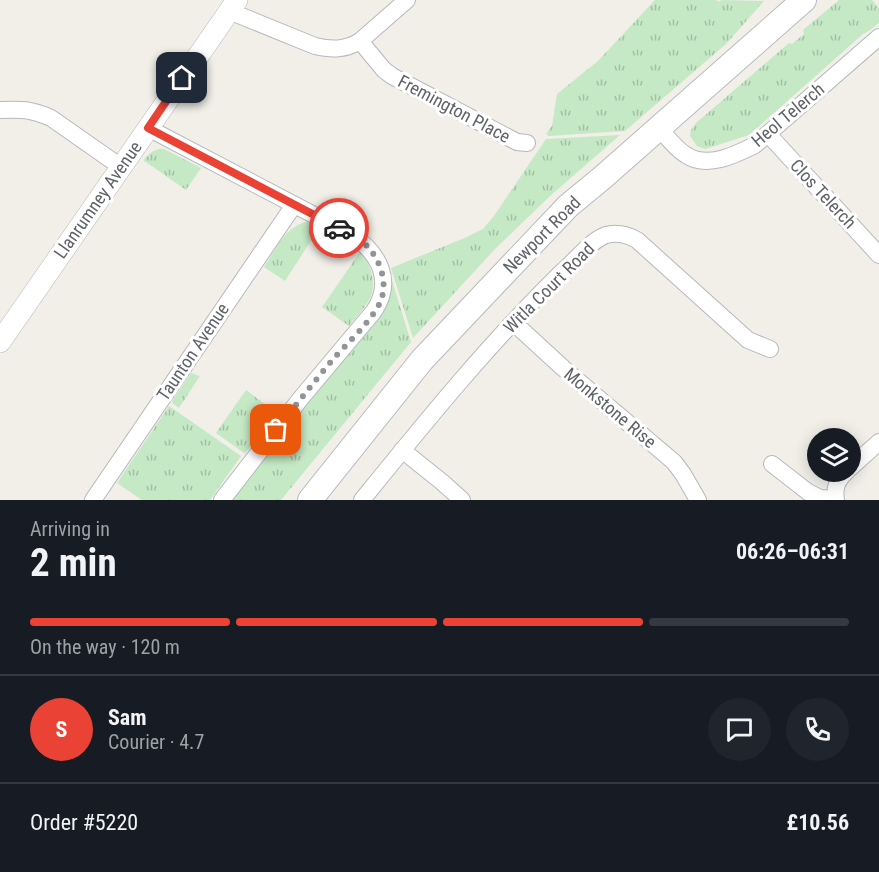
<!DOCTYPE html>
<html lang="en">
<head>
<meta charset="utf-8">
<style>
  :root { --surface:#171b24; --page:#20242c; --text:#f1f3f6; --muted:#9ea1a6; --line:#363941; --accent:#ea4335 }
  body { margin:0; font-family:"Roboto Condensed",sans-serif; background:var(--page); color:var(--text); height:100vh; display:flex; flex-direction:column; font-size:22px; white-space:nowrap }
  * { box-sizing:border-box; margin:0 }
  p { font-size:20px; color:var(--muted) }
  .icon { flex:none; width:33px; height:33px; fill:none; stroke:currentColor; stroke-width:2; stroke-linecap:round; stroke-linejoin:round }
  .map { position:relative; height:500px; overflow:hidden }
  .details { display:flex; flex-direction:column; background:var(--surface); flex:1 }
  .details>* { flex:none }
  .tools { position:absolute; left:807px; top:428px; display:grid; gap:12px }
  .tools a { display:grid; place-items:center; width:54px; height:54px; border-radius:50%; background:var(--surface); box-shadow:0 3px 15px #0003; font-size:30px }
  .pin { position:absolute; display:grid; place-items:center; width:51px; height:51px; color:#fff; margin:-26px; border-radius:12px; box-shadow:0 3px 9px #0006 }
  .courier { position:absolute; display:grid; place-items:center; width:60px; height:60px; margin:-30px; border:4px solid #ea4335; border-radius:50%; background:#fff; color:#222; box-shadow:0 2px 8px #0007 }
  .summary em { font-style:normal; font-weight:700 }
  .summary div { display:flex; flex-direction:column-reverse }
  .summary { display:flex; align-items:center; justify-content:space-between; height:102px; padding:0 30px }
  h1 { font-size:39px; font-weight:700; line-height:45px }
  .bar { display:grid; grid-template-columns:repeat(4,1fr); gap:9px 6px; align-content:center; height:72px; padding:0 30px }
  .bar i { height:8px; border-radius:4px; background:var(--line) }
  .bar .active { background:var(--accent) }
  .bar p { grid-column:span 4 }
  .line { display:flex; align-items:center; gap:15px; padding:0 30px; border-top:2px solid var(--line) }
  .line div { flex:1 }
  .round { display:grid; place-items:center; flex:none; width:63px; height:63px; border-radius:32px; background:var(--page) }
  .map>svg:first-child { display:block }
  .grass { fill:url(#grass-tufts) }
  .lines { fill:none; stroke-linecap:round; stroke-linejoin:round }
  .minor-casing { stroke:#b5b8bc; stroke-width:18 }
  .tertiary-casing { stroke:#b5b8bc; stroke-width:22 }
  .secondary-casing { stroke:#b6babf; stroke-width:26 }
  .minor { stroke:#fff; stroke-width:16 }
  .tertiary { stroke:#fff; stroke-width:21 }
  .secondary { stroke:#fff; stroke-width:24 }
  .done { stroke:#929495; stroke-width:6; stroke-dasharray:0 10.8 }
  .route { stroke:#ea4335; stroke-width:8 }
  .labels { text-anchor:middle; stroke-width:6; stroke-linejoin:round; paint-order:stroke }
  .street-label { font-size:18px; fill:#5f6368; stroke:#fff }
</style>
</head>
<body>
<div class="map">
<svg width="879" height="500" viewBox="0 0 879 500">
  <defs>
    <pattern id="grass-tufts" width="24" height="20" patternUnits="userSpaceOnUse" patternTransform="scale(1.5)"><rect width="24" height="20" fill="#c5e8c5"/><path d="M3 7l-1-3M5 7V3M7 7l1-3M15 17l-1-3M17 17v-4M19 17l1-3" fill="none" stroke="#a3c0a4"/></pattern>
  </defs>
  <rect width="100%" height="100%" fill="#f1efe8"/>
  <path class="grass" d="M655 0H715L720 2 721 0 764 1 726 44 625 131 549 136 546 134 552 126 557 94 598 61Z
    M839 0H872L879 8V23L870 30 863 34 749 135 705 149 697 146 690 136 691 130 696 123 789 43 792 44 804 34 803 30Z
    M620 135 549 197 496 248 413 338 391 268 467 237 483 229 494 216 546 139Z
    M159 149H164L201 168 186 190 143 160 153 151Z
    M307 222 319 228 285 281 264 267C275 251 286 225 307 222Z
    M360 252C371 263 377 284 370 298 366 307 355 318 349 326L322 307Z
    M389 271 411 342 281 500H230L260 458 371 325Z
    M191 373 200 376 179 408 172 403V401Z
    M246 390 277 413 246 452 244 453 216 433Z
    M169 406 241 456 210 500H142L117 483Z"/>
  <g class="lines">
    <defs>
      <path id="minor" d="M229 11 315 46C332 50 345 50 360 41L407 0
        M360 41 384 70 392 76 517 142 527 143
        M0 110C21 109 31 109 51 118L121 167
        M148 128 352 235C379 253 394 281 374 311L301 398 222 500
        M659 128C667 137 676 149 686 155 707 169 735 155 755 145L879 37
        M768 134 879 255
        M514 323 563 368 674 462 683 474 698 500
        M402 450 442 482 462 500
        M772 464 808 492 820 498 836 499
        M850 468 879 442
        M93 500 294 205
        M362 500C426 421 491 341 564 270 577 259 590 241 606 235 617 232 628 235 637 240L748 340 770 349
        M836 500C834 487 837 480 847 471"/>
      <path id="tertiary" d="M0 342 237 0"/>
      <path id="secondary" d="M310 500 422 360 568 206 602 178 804 0"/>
    </defs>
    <use href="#minor" class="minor-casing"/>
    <use href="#tertiary" class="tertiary-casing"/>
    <use href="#secondary" class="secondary-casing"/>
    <use href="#minor" class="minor"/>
    <use href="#tertiary" class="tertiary"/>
    <use href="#secondary" class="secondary"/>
  </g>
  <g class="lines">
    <path class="done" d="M276 430C295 406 314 382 334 358 347 344 375 317 381 300 388 282 380 259 366 245 359 237 348 233 339 228"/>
    <path class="route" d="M182 78 148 128 339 228"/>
  </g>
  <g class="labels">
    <g class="street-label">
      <text transform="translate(454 109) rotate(28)" y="6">Fremington Place</text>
      <text transform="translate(788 115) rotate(-40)" y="6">Heol Telerch</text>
      <text transform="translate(823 194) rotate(47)" y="6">Clos Telerch</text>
      <text transform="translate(98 200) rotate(-55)" y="6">Llanrumney Avenue</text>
      <text transform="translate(542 235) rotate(-45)" y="6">Newport Road</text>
      <text transform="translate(549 288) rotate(-45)" y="6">Witla Court Road</text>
      <text transform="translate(193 352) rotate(-56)" y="6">Taunton Avenue</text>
      <text transform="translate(610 408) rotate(40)" y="6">Monkstone Rise</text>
    </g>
  </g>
</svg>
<div class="tools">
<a><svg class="icon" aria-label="layers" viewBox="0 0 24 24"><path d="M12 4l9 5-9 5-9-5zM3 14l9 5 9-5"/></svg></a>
</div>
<div class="pin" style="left:276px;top:430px;background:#ea580c"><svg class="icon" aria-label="bag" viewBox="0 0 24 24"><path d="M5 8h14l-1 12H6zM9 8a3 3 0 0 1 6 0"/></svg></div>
<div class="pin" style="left:182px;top:78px;background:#1f2937"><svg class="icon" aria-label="home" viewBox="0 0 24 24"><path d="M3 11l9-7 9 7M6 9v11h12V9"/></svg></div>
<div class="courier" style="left:339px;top:228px"><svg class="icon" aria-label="car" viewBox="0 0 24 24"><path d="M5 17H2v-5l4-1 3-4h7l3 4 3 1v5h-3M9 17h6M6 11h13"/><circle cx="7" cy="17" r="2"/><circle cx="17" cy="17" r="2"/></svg></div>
</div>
<section class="details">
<div class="summary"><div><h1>2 min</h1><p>Arriving in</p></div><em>06:26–06:31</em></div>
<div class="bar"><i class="active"></i><i class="active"></i><i class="active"></i><i></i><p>On the way · 120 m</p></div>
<div class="line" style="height:108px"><b class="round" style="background:var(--accent);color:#fff">S</b><div><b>Sam</b><p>Courier · 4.7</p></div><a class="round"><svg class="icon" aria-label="chat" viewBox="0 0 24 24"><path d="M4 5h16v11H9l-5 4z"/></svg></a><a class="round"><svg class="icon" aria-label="phone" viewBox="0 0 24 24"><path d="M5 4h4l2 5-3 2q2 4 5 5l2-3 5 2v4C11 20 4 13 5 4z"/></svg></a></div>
<div class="line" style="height:78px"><div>Order #5220</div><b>£10.56</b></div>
</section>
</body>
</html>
